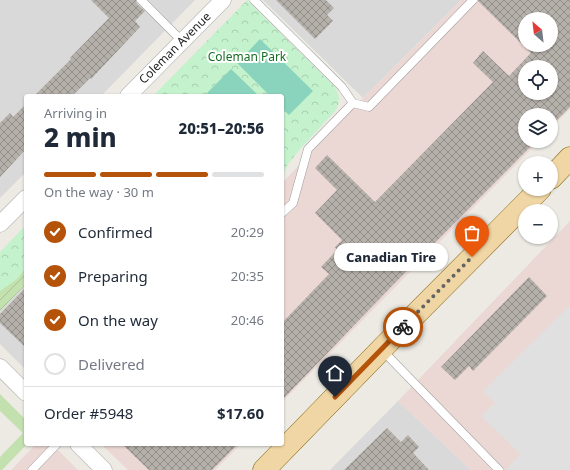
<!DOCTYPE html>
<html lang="en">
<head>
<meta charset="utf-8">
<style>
  :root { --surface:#fff; --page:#f2f2f3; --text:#1f2937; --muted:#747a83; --line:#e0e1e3; --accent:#b45309 }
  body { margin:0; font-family:"Noto Sans",sans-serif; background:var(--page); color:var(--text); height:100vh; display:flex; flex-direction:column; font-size:15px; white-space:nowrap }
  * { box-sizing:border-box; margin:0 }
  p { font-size:13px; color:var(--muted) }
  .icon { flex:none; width:22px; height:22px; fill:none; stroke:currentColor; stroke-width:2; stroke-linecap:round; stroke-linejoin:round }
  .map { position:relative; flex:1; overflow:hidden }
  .sheet { position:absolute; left:24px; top:94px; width:260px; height:352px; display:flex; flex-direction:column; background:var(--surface); border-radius:4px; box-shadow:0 1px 3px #0004 }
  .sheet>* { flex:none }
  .needle { width:26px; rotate:332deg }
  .controls { position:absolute; left:518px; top:12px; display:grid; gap:8px }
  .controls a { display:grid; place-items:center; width:40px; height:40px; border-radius:50%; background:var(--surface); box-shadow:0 1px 3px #0004; font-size:20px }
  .pin { position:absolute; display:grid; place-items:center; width:34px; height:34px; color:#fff; margin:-41px -17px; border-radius:50% 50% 50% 0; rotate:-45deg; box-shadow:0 0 4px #0007 }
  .pin .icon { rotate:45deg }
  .courier { position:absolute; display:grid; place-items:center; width:40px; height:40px; margin:-20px; border:3px solid #b45309; border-radius:50%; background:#fff; color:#222; box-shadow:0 1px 5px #0007 }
  .bubble { position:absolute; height:28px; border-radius:14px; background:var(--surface); box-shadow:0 1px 3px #0004; font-size:13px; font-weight:800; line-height:28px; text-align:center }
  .head em { font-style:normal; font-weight:800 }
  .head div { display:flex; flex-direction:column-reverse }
  .head { display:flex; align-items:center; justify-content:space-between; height:68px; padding:0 20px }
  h1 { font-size:26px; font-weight:800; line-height:30px }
  .bar { display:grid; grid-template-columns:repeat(4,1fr); gap:6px 4px; align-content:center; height:48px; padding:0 20px }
  .bar i { height:5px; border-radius:3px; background:var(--line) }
  .bar .active { background:var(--accent) }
  .bar p { grid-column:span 4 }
  .line { display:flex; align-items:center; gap:10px; padding:0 20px; border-top:1px solid var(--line) }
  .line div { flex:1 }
  ol { padding:0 20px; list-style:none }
  li { display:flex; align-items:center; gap:12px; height:44px }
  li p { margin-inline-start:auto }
  li .icon { padding:4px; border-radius:50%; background:var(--accent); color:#fff; stroke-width:4 }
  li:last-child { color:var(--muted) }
  li i { width:22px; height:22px; border:2px solid var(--line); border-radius:50% }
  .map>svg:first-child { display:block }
  .residential { fill:#dad9d9 }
  .commercial { fill:#ebd7d4; fill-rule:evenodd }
  .grass { fill:#c3e1af }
  .park { fill:url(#park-crowns) }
  .garden { fill:url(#garden-furrows) }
  .pitch { fill:#8ad3bc }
  .parking { fill:#e0e0e0 }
  .building { fill:url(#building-cross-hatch); fill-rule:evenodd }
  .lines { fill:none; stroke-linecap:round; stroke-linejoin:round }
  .service-casing { stroke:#a0a0a0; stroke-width:9 }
  .minor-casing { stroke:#a0a0a0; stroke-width:17 }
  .primary-casing { stroke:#836711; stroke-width:23 }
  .service { stroke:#fff; stroke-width:8 }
  .minor { stroke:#fff; stroke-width:16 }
  .primary { stroke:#f0d6a4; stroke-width:22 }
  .done { stroke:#656462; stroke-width:4; stroke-dasharray:0 7.2 }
  .route { stroke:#b45309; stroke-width:5 }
  .labels { text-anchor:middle; stroke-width:4; stroke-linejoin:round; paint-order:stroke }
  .street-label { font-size:12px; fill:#1c1c1c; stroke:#fff }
  .park-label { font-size:12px; fill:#186d26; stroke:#fff }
</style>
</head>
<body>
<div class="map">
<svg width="570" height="470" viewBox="0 0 570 470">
  <defs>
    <pattern id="park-crowns" width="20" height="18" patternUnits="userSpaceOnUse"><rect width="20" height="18" fill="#c4f2cc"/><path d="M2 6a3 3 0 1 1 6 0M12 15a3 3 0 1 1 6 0" fill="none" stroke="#a8cfaf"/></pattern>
    <pattern id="garden-furrows" width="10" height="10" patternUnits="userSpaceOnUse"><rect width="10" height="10" fill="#c3e1af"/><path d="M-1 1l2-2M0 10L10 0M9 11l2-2" fill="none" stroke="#a7c096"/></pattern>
    <pattern id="building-cross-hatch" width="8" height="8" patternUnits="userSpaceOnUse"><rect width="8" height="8" fill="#b5b0a9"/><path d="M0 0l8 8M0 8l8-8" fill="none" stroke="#928e89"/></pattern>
  </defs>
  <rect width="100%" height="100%" fill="#eceae3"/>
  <path class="residential" d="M0 0H195L101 96H26V172L0 198Z
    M263 0H461L363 98Z
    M26 284V370L0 344V311Z
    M398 401 471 470H330Z"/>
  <path class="commercial" d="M461 0H570V109L551 128V115H525V141H539L282 402V183L363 98ZM525 19H551V45H525ZM525 67H551V93H525Z
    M570 221V470H471L398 401Z
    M36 444H52L78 470H11Z
    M101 444H241L215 470H128Z"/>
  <path class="grass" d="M0 394 26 420V444H27L2 470H0V457L23 433 0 411Z"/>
  <path class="park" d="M247 0 335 87C340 95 340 102 336 110L301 148 288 164 282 176V96H153Z
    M26 225V284L0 311V252Z"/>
  <path class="garden" d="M26 268V284L0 311V291L16 280Z"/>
  <path class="pitch" d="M260 39 313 91 289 115 282 108V96H270L237 63Z
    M231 69 259 96H211L207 93Z"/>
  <path class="parking" d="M570 305V470H506L520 454 481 416 495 403 483 391Z"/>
  <path class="building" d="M91 0H136L137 4 145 11 135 21 140 27 91 79 90 78 72 96H34L71 59 70 58 109 18Z
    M276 0H326L334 8 327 15 333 21 315 39Z
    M478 0H570V107L551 126V115H525V141H536L392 286 282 400V323L329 274 321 267 337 250 335 247 342 240 315 213 337 190 315 168 327 155 375 202 493 82 473 63 483 51 509 76 531 53 478 1ZM525 19H551V45H525ZM525 67H551V93H525Z
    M26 104V149L0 177V123L10 113 13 117Z
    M529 277 547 296 473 371 469 366 455 380 441 367Z
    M26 287V348L0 323V314Z
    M387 428 401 442 408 435 419 447 413 453 429 470H344Z
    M122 444H238L212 470H149Z"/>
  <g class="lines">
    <defs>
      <path id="service" d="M141 0 182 41
        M254 0 342 87 353 103
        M282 213 293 203 308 149 353 103 369 107 473 0
        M382 350 499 470
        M32 470 57 444"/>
      <path id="minor" d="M128 96 223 0
        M0 224 26 198
        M0 367 26 393
        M78 444 104 470"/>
      <path id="primary" d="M551 178 570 158
        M264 470 403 327 540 189"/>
    </defs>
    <use href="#service" class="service-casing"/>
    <use href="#minor" class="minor-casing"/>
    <use href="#primary" class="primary-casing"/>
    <use href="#service" class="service"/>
    <use href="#minor" class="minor"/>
    <use href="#primary" class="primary"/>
  </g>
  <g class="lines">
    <path class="done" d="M403 327 472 257"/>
    <path class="route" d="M335 397 403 327"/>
  </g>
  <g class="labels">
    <g class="street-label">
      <text transform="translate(175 48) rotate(-45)" y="4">Coleman Avenue</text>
    </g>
    <g class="park-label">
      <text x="247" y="61">Coleman Park</text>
    </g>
  </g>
</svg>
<div class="controls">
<a><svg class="needle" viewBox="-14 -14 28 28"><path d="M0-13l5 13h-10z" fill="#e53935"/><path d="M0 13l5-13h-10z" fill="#747a83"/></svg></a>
<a><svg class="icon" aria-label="locate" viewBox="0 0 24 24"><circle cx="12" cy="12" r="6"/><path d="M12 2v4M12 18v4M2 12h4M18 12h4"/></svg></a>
<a><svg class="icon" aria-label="layers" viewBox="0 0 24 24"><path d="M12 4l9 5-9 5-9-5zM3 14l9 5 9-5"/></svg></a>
<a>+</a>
<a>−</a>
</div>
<div class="pin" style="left:472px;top:257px;background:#ea580c"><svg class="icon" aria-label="bag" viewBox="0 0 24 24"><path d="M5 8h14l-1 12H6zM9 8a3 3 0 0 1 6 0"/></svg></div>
<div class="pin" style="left:335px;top:397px;background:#1f2937"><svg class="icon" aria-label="home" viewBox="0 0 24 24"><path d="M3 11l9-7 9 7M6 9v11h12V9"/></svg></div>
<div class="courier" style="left:403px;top:327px"><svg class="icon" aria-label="bike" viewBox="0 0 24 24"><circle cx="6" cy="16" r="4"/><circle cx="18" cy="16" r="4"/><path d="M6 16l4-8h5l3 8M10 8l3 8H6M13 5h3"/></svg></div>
<div class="bubble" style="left:334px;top:243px;width:114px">Canadian Tire</div>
<section class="sheet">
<div class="head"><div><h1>2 min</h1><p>Arriving in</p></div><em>20:51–20:56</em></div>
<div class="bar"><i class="active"></i><i class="active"></i><i class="active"></i><i></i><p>On the way · 30 m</p></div>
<ol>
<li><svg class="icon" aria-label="check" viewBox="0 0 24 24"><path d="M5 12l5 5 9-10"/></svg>Confirmed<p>20:29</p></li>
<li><svg class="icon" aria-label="check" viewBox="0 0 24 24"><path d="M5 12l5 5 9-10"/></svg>Preparing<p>20:35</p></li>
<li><svg class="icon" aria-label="check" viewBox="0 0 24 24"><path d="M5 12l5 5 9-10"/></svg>On the way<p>20:46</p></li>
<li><i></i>Delivered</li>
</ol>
<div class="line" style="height:52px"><div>Order #5948</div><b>$17.60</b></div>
</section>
</div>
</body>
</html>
